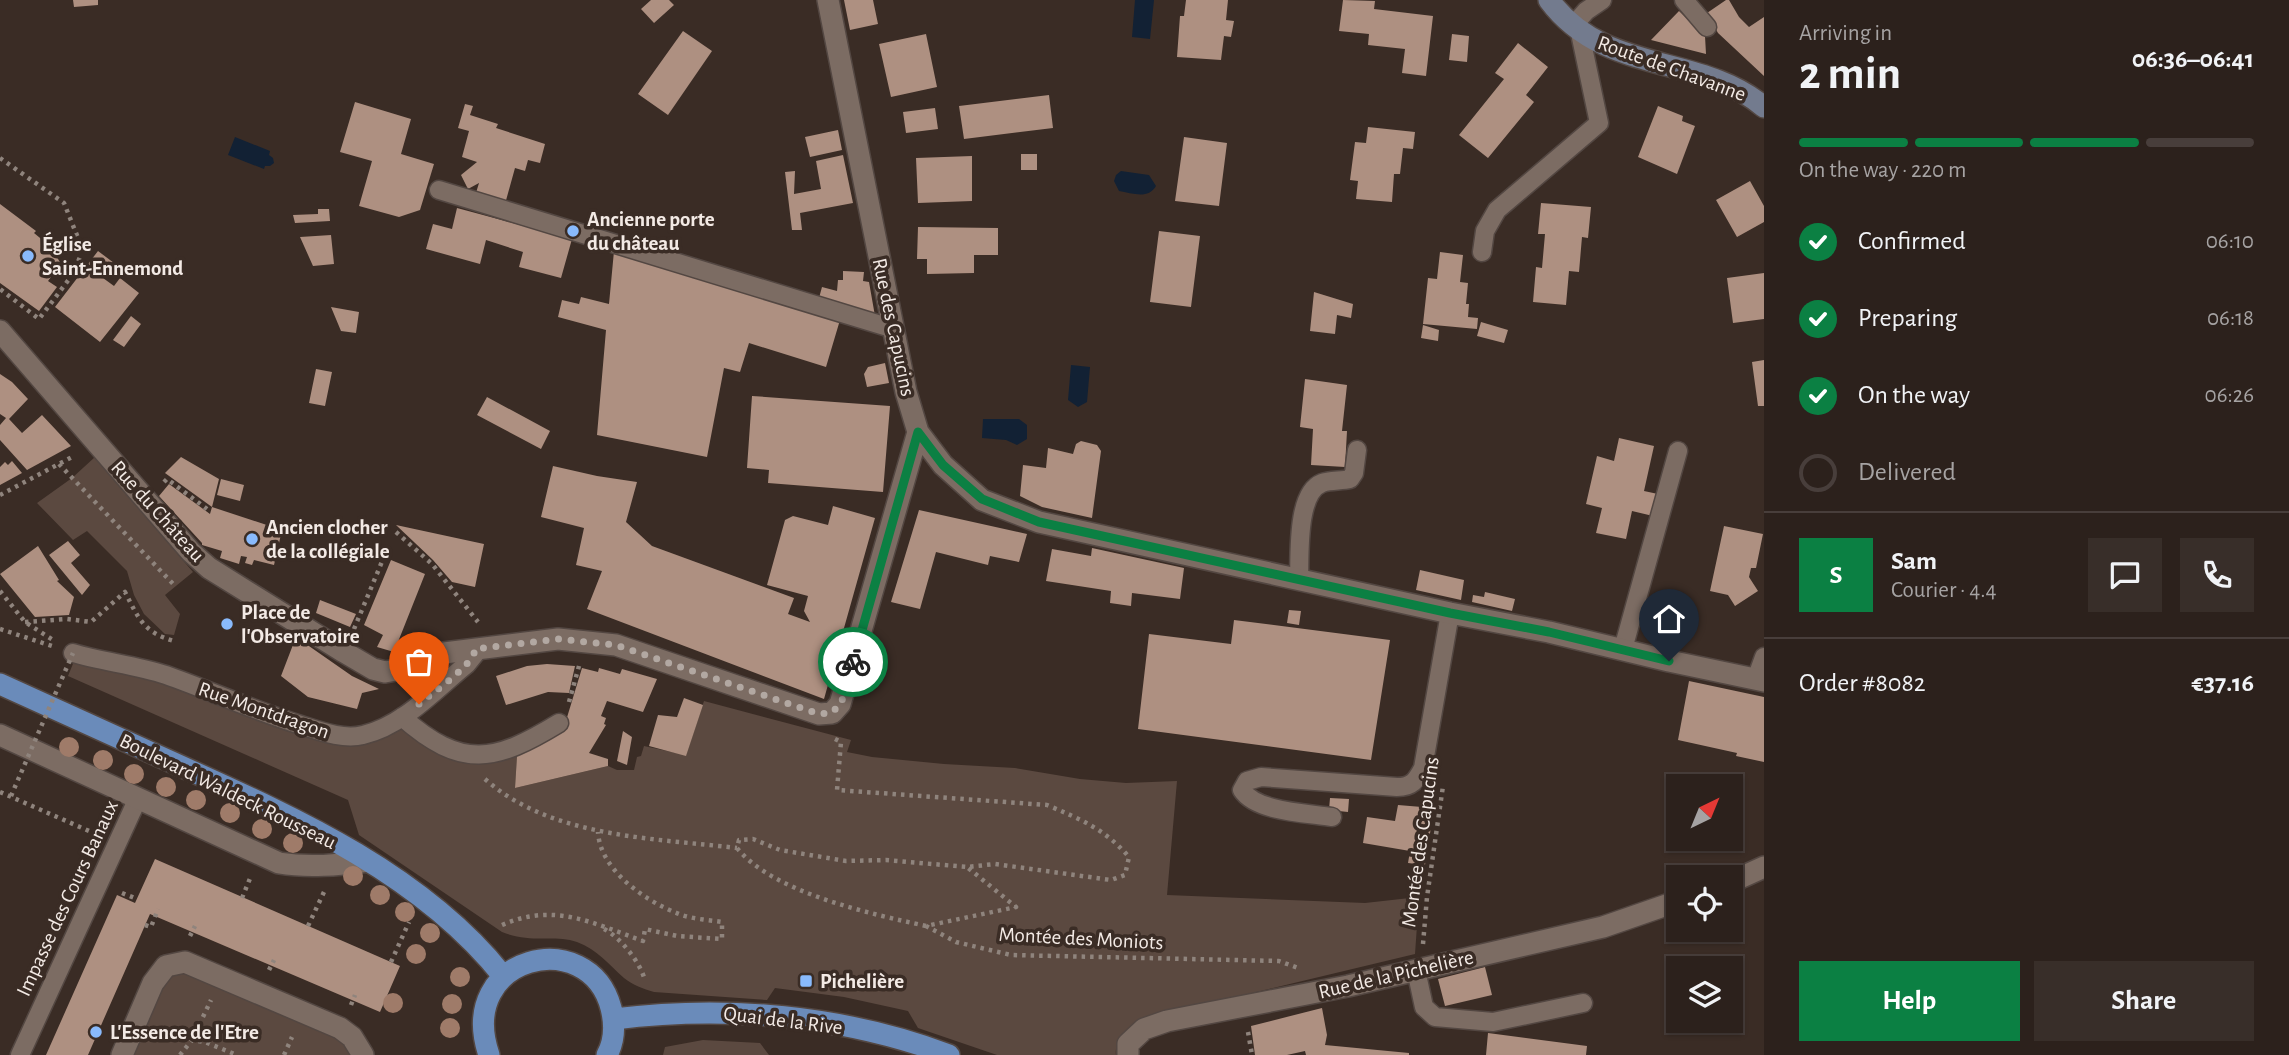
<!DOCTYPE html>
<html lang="en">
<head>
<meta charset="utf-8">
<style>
  :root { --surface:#2c211c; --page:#382e29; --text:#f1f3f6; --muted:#a6a3a3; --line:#483e3b; --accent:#0b8043 }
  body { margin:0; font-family:"Alegreya Sans",sans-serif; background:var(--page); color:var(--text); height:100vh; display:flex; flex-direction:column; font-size:26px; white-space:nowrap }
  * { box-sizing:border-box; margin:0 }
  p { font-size:23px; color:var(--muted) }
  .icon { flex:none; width:38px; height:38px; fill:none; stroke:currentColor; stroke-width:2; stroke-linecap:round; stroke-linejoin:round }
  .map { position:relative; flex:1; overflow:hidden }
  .drawer { display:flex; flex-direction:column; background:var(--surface); width:525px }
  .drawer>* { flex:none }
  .needle { width:46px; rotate:43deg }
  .fabs { position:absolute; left:1666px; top:774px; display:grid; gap:14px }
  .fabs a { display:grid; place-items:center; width:77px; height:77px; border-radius:0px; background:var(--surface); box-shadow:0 2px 5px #0004,0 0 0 2px var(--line); font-size:35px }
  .pin { position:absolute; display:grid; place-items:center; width:60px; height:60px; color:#fff; margin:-72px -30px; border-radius:50% 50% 50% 0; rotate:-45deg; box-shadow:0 0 7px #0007 }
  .pin .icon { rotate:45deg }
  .courier { position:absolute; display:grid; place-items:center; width:70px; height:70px; margin:-35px; border:5px solid #0b8043; border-radius:50%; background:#fff; color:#222; box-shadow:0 2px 9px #0007 }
  .head em { font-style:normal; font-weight:700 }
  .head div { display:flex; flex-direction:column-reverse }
  .head { display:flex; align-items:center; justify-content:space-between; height:119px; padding:0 35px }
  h1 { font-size:46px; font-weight:700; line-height:52px }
  .bar { display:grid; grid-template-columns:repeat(4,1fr); gap:10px 7px; align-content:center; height:84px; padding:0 35px }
  .bar i { height:9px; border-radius:5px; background:var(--line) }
  .bar .selected { background:var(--accent) }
  .bar p { grid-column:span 4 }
  .line { display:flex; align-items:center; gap:18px; padding:0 35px; border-top:2px solid var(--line) }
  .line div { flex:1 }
  .round { display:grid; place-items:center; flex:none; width:74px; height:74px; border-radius:0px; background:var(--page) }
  ol { padding:0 35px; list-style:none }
  li { display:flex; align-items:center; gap:21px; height:77px }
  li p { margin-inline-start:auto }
  li .icon { padding:7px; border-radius:50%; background:var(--accent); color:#fff; stroke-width:4 }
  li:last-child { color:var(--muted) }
  li i { width:38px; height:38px; border:4px solid var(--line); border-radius:50% }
  .primary-button { display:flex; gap:14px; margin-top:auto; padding:14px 35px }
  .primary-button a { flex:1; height:80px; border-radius:0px; background:var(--accent); color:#fff; font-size:28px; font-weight:700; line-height:80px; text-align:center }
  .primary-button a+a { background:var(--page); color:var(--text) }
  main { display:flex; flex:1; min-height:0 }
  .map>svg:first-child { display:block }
  .green { fill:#5b4940 }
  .water { fill:#122134 }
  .building { fill:#ae9081 }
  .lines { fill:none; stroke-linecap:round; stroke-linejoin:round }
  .service-casing { stroke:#534742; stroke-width:21 }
  .minor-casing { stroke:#534742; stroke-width:24 }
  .secondary-casing { stroke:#534742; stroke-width:24 }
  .primary-casing { stroke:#534742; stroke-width:24 }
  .path { stroke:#8f847d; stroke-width:4.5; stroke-dasharray:3.5 5; stroke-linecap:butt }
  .service { stroke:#7c6c63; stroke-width:18 }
  .minor { stroke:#7c6c63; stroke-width:21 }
  .secondary { stroke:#737b8e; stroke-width:21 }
  .primary { stroke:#6a8bba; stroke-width:21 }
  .path-bridge { stroke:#8f847d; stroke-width:4.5; stroke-dasharray:3.5 5; stroke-linecap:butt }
  .tree { fill:#9f7b69 }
  .done { stroke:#b2a8a2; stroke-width:7; stroke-dasharray:0 12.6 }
  .route { stroke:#0b8043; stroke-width:9 }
  .poi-dot { fill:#89bafc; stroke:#3a2c25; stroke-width:2.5 }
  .labels { text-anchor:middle; stroke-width:7; stroke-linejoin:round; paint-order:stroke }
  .street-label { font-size:21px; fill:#f3eae5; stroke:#3a2c25 }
  .poi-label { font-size:21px; font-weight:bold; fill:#f3eae5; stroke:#3a2c25; text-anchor:start }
</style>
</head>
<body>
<main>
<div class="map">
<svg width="1764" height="1055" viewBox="0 0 1764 1055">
  <rect width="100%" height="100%" fill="#3a2c25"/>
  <path class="green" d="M95 457 193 572 165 595 180 614 174 635 165 634 144 614 134 595 127 571 87 531 73 540 37 503 72 478Z
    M77 654 340 736 402 717 420 733 493 755 517 756 515 788 608 766 617 770H634L637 757 641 756 644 746 686 755 704 701 851 740 847 752 872 757 944 764 1015 768 1080 779 1126 783 1177 781 1167 895 1365 903 1419 897 1415 954 1136 1021C1126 1031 1114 1040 1116 1055H997L918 1028 908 1011 844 997 775 988 767 1000 654 992C643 989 633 985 624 978 608 964 598 950 577 942 553 934 531 944 502 932L359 835 348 800 68 676Z
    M166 966 340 1028 363 1055H122Z
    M703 1040 760 1043 769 1055H663L665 1047Z"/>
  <path class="water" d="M1135 0H1154L1150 39 1132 37Z
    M235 137 270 151 269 155 273 158 274 163 270 166H265L264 169 228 155Z
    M1121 171 1149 175 1156 186C1148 200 1132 193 1119 191L1114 181 1116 175Z
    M1071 365 1090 367 1087 402 1078 407 1068 400Z
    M983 419H1019L1027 425V439L1017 445 1006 440 982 438Z"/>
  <path class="building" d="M73 0H98V5L74 7Z
    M651 0H669L674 5 654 23 641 9Z
    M844 0H873L878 24 850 30Z
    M1186 0H1228L1226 20 1234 21 1231 37 1224 36 1221 60 1177 57 1180 16H1184Z
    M1343 0 1375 1 1374 9 1433 16 1426 76 1402 73 1405 49 1368 45 1369 34 1339 31Z
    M1726 0H1729L1739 17 1749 27 1764 17V76L1718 33 1707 13Z
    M1679 11 1705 36 1706 54 1651 40Z
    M683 31 712 51 668 115 638 94Z
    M926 34 937 87 891 97 879 44Z
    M1452 34 1469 36 1467 62 1449 60Z
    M1518 43 1548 67 1526 95 1534 102 1488 158 1459 135 1504 79 1495 73Z
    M1049 95 1053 128 964 139 959 106Z
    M355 102 411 119 401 154 434 164 420 210 399 217 359 206 372 161 340 152Z
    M465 104 473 106 470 115 498 124 496 128 545 144 540 163 528 160 525 171 515 168 505 204 475 196 479 183 468 189 461 175 477 162 462 157 469 131 458 128Z
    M1658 106 1683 116 1682 121 1695 126 1677 174 1638 157Z
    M935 108 938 129 906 133 903 112Z
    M1368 127 1415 132 1413 149 1403 148 1400 174H1394L1392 202 1356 199 1358 181 1350 180 1355 142 1366 143Z
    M838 130 842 150 810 157 805 137Z
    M1184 137 1227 143 1219 206 1175 201Z
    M1021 154H1037V170H1021Z
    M843 155 853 203 800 213 802 230H792L785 172 795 171 794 194 821 189 816 161Z
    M972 156V201L918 203 916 158Z
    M1750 181 1764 206V222L1737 237 1716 200Z
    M1541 203 1591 207 1588 238 1582 237 1579 272 1569 271 1566 305 1533 302 1536 267 1542 268 1545 234H1538Z
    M0 204 36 231 34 233 51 247 61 264 48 281 57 287 39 311 0 283Z
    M457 208 572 239 561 278 519 267 523 252 486 240 480 264 426 249 433 224 452 229Z
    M318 209H329L330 221 295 223 293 215 318 214Z
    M918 227 998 228V255H974V273L927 274V259H917Z
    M1159 231 1200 236 1191 307 1150 302Z
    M331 235 334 264 313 266 300 237Z
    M98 251 114 263 103 278 114 286 120 278 139 293 100 342 55 307Z
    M614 251 840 320 826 367 749 343 740 372 724 368 707 457 597 435 606 330 558 317 562 300 579 304 581 297 609 304Z
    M1440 252 1463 255 1460 282 1468 283 1466 304H1469L1468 317 1478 318 1477 329 1423 324 1428 278 1437 279Z
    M843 271 864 272 863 281 869 282 875 316 819 298 822 287 837 291 838 280H843Z
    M1764 273V319L1733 323 1727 278Z
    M1314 292 1353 304 1351 318 1337 315 1335 334 1310 331Z
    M331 307 359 312 356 333 341 331Z
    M131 316 141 324 124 347 113 340Z
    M1481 322 1508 330 1504 343 1477 336Z
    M1423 325 1439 330 1438 341 1421 338Z
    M1764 360V406H1758L1752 362Z
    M885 363 889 383 867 387 864 374 868 367Z
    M316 369 332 372 325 406 309 403Z
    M0 374 12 382 28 399 9 419 22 433 42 415 71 446 27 470 0 440V425L6 418 0 414Z
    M1305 379 1347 385 1342 431H1347L1345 467 1311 465 1313 429 1300 427Z
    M752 396 890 406 883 492 768 483 769 470 747 468Z
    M487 397 550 431 541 449 477 415Z
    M1619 438 1654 446 1644 491 1658 494 1653 516 1632 511 1626 539 1596 533 1602 508 1586 504 1597 456 1614 461Z
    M1081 441 1097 445 1101 451 1092 518 1042 507 1020 496 1023 465 1046 468 1048 448 1073 454 1076 444Z
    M181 457 219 479 212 507 165 473Z
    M12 461 22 473 0 485V467L5 462 8 465Z
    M553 466 597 476 637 482 626 522 652 546 794 598 788 614 810 622 804 611 808 596 767 585 785 520 793 516 828 525 833 506 875 518 824 699 587 609 602 571 576 565 584 528 541 517Z
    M221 479 244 485 240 501 217 495Z
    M169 484 210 514 212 507 282 530 274 565 254 560 252 565 245 563 247 557 241 556 239 564 220 558 222 551 202 545V543L159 496Z
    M919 510 1027 534 1019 562 990 556 988 565 936 552 920 609 891 602Z
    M396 525 484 544 475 587 452 582 433 560Z
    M1724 526 1763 534 1756 568H1751L1749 577 1758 591 1735 606 1728 595 1710 591Z
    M68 541 80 555 71 563 90 585 82 595 49 555Z
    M38 546 59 580 57 581 74 597 69 615 35 617 0 574Z
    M1092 548 1184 568 1180 599 1132 593 1131 606 1110 603 1111 591 1046 581 1052 549 1091 556Z
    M391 560 425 574 394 652 377 647 383 635 364 625Z
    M1420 570 1464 580 1461 600 1416 590Z
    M1485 592 1515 599 1512 611 1472 602 1473 595 1484 597Z
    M320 600 356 614 350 627 316 613Z
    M1289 610 1301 611 1299 625 1287 623Z
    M1234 620 1390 640 1371 760 1138 729 1149 634 1231 644Z
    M296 637 352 676 379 689 362 693 357 709 308 697 281 676Z
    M547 664 575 666 569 693 548 692 506 705 496 676 527 666Z
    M582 668 598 672 599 668 620 674 622 669 657 679 643 712 607 701 601 716 606 718 604 724 606 725 589 753 608 759V766L515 788 517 756 565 724Z
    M1689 681 1764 697V762L1736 756 1737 753 1678 740Z
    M684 698 703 705 686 756 649 746 658 715 677 717Z
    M623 731 632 737 627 765 617 761Z
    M1330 798 1349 799 1348 812 1329 810Z
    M1398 805 1434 808 1425 865 1408 863 1410 851 1363 843 1367 817 1395 821Z
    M155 859 400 966 380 1012 150 914 88 1055H46L117 895 135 903Z
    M1485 967 1492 995 1445 1006 1438 979Z
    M1322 1008 1327 1035 1325 1045 1409 1053V1055H1306L1305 1051 1287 1055H1255L1251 1026Z
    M1488 1033 1587 1046 1586 1055H1486Z"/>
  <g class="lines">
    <defs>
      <path id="service" d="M1684 0 1707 27
        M1573 26 1586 11 1602 0
        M439 190 894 329
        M1482 252 1485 231 1497 210 1599 123 1580 33
        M1299 580C1300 556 1296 493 1322 483 1330 480 1341 481 1350 479L1354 473 1357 450
        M1623 649 1678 451
        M73 653C103 662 136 665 166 675 211 691 255 711 301 725 320 731 343 740 363 735 403 726 436 689 467 664L475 654V649
        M1756 679 1764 657
        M402 717C462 770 495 762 559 723
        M1332 817C1307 813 1256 812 1242 790L1247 781 1261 777 1397 787C1412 787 1416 781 1423 768L1450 613
        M1416 970 1424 1007 1435 1017 1493 1022 1583 1003
        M20 1055 138 798"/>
      <path id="minor" d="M828 0 906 392 918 432 943 465 982 500 1039 522 1450 613 1549 632 1669 661 1764 681
        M0 331 191 552 209 568 344 652 373 669 385 672 396 670 444 653 558 639 616 645 819 714 832 713 840 704 918 432
        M0 735 279 863C309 868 338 865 368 861
        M1731 882 1764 867
        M122 1055 153 983 166 966 185 962 340 1028 352 1037 363 1055
        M1128 1055V1044L1144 1029 1167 1021 1348 986 1603 927 1678 901"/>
      <path id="secondary" d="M1549 0C1605 76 1701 53 1764 107"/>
      <path id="primary" d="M0 684C62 712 123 740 185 768 298 819 424 876 503 976
        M614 1019C726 1005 843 1015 949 1055
        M489 1055C455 955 589 924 611 1008 615 1024 615 1040 607 1055"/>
    </defs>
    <use href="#service" class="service-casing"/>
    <use href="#minor" class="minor-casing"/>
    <use href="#secondary" class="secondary-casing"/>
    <use href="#primary" class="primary-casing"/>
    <path class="path" d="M0 158 64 203 78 238 80 257 73 274 39 319 0 289
      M59 464 176 587
      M164 482 167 479 207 509
      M0 495 74 456
      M396 532 432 564 478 622
      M0 591 25 622 53 640
      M25 622 67 619 91 622 125 592C139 619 143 632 174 641
      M0 629 52 646
      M354 629 386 552
      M569 702 579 666
      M835 739 841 742 837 790 1047 805C1080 819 1105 829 1129 857L1125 875 1111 880 995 864 967 867 1016 907 926 926 956 942 1011 955 1279 961 1298 968
      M485 779C551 838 654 838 737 848
      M0 792 96 834
      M122 893 137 899
      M242 898 251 876
      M145 925 151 927 158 909
      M502 925C555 902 592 923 643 941L645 929 677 936 722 939V922C708 920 692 919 679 914 645 901 600 870 598 832
      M308 926 324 892
      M926 926C872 914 773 893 737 848L739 840 753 839 780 850 846 861 886 860 967 867
      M604 929C620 937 641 963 645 981
      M190 936 195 926
      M1423 944 1427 897 1443 786
      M391 962 409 922
      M269 970 274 960
      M351 1005 355 995
      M1248 1032 1252 1055
      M192 1040 211 1000
      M180 1055 192 1040 205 1042 237 1055
      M284 1055 292 1037"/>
    <use href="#service" class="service"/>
    <use href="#minor" class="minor"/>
    <use href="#secondary" class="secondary"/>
    <use href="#primary" class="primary"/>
    <path class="path-bridge" d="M11 796 73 653"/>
  </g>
  <g class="tree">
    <circle cx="69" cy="747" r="10"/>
    <circle cx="103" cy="760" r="10"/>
    <circle cx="134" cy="774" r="10"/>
    <circle cx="166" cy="787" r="10"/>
    <circle cx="196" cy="800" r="10"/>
    <circle cx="230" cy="813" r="10"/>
    <circle cx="262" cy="829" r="10"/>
    <circle cx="293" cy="843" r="10"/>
    <circle cx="353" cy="876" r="10"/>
    <circle cx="380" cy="895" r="10"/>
    <circle cx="405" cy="912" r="10"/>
    <circle cx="430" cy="933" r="10"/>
    <circle cx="416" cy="954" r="10"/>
    <circle cx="460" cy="977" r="10"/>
    <circle cx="393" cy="1003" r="10"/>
    <circle cx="452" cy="1004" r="10"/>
    <circle cx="450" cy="1028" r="10"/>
  </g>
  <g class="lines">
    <path class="done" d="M419 704C432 693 474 665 475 649L558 639 616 645 819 714 831 713 841 704 853 662"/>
    <path class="route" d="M853 662 918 432 943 465 982 499 1039 522 1450 613 1549 632 1669 661"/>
  </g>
  <g class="poi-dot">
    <circle cx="573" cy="231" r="7"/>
    <circle cx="28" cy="256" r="7"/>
    <circle cx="252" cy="539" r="7"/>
    <circle cx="227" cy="624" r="7"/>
    <rect x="799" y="974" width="14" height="14" rx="3.5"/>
    <circle cx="96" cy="1032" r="7"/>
  </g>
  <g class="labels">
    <g class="street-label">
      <text transform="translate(1672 68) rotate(20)" y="7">Route de Chavanne</text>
      <text transform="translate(894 327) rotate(78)" y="7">Rue des Capucins</text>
      <text transform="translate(158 511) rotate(48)" y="7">Rue du Château</text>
      <text transform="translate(264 710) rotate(19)" y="7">Rue Montdragon</text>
      <text transform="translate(228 791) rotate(26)" y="7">Boulevard Waldeck Rousseau</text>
      <text transform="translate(1420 842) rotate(-82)" y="7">Montée des Capucins</text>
      <text transform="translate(67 898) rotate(-65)" y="7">Impasse des Cours Banaux</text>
      <text transform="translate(1081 938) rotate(3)" y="7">Montée des Moniots</text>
      <text transform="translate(1396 974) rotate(-13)" y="7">Rue de la Pichelière</text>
      <text transform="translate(783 1020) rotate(7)" y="7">Quai de la Rive</text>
    </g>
    <g class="poi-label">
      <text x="587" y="226">Ancienne porte<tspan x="587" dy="24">du château</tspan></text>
      <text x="42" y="251">Église<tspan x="42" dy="24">Saint-Ennemond</tspan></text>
      <text x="266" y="534">Ancien clocher<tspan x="266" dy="24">de la collégiale</tspan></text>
      <text x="241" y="619">Place de<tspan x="241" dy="24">l'Observatoire</tspan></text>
      <text x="820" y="988">Pichelière</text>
      <text x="110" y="1039">L'Essence de l'Etre</text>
    </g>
  </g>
</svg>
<div class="fabs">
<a><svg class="needle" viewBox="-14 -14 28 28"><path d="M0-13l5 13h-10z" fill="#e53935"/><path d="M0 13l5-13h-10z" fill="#a6a3a3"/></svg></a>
<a><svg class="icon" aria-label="locate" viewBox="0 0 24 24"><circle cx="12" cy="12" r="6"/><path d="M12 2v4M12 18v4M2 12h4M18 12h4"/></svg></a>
<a><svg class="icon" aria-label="layers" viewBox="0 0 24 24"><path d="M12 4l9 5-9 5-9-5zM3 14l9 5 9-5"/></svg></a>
</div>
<div class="pin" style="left:419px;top:704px;background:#ea580c"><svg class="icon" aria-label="bag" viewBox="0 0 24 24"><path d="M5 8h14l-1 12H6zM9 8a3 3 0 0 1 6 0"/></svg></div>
<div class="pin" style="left:1669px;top:661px;background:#1f2937"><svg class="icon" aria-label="home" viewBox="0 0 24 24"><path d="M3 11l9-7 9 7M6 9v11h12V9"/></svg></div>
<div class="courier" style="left:853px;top:662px"><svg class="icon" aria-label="bike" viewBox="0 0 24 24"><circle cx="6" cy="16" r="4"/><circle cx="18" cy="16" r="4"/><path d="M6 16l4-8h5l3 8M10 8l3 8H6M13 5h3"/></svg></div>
</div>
<section class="drawer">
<div class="head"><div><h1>2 min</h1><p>Arriving in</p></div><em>06:36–06:41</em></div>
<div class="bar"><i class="selected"></i><i class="selected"></i><i class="selected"></i><i></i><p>On the way · 220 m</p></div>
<ol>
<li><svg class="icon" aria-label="check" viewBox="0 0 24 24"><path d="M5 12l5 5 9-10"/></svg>Confirmed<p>06:10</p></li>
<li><svg class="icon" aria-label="check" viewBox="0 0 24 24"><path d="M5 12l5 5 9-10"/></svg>Preparing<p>06:18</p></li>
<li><svg class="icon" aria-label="check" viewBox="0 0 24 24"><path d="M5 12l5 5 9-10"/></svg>On the way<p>06:26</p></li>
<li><i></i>Delivered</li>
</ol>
<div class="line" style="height:126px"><b class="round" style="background:var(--accent);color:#fff">S</b><div><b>Sam</b><p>Courier · 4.4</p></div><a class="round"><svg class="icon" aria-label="chat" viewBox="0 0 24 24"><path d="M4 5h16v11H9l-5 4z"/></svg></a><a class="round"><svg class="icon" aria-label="phone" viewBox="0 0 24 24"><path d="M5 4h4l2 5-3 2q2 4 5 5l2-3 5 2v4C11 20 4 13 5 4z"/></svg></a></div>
<div class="line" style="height:91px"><div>Order #8082</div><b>€37.16</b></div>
<div class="primary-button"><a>Help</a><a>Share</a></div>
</section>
</main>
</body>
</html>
